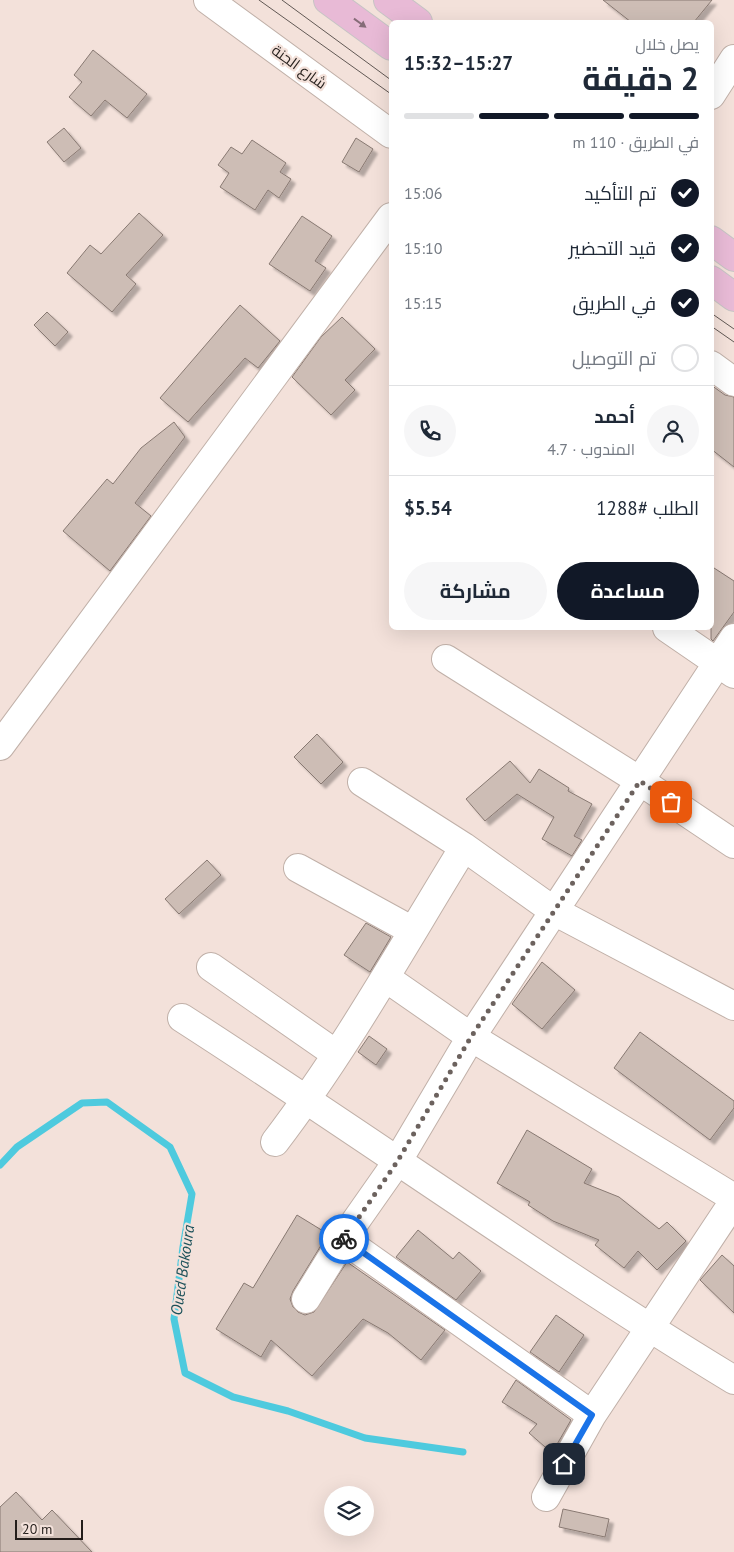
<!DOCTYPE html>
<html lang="ar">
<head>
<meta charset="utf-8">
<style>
  :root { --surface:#fff; --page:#f6f6f7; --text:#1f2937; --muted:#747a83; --line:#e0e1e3; --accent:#111827 }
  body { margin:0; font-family:"PT Sans",Cairo,sans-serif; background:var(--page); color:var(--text); direction:rtl; height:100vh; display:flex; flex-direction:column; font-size:19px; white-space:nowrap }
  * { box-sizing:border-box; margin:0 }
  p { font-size:16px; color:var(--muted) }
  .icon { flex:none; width:28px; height:28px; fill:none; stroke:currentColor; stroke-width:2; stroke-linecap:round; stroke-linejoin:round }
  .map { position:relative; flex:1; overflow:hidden; direction:ltr }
  .panel { position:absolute; left:389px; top:20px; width:325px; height:610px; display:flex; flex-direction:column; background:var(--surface); border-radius:8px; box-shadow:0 5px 20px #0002; direction:rtl }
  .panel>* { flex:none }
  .fabs { position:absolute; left:324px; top:1486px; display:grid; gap:10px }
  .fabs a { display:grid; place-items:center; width:50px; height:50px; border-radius:50%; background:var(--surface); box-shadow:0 5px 20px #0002; font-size:25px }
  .scale { position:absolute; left:15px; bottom:12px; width:68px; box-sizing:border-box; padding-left:5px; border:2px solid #241e1b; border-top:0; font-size:14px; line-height:18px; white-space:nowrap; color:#241e1b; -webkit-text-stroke:4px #f3e1da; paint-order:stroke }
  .pin { position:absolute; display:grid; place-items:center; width:42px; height:42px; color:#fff; margin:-21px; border-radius:10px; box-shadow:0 2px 8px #0006 }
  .courier { position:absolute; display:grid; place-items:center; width:50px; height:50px; margin:-25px; border:4px solid #1a73e8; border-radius:50%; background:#fff; color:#222; box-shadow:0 1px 6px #0007 }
  .overview em { font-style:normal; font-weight:700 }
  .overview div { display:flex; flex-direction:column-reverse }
  .overview { display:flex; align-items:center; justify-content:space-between; height:85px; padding:0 15px }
  h1 { font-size:32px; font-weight:700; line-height:38px }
  .bar { display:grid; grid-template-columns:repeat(4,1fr); gap:8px 5px; align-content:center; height:60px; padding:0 15px }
  .bar i { height:6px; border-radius:4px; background:var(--line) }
  .bar .on { background:var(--accent) }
  .bar p { grid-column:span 4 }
  .line { display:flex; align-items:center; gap:12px; padding:0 15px; border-top:1px solid var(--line) }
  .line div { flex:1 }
  .round { display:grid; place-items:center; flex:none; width:52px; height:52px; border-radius:26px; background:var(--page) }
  ol { padding:0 15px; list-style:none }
  li { display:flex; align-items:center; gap:15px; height:55px }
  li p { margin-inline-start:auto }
  li .icon { padding:5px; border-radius:50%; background:var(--accent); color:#fff; stroke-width:4 }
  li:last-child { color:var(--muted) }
  li i { width:28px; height:28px; border:2px solid var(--line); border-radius:50% }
  .action { display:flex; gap:10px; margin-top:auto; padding:10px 15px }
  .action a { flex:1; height:58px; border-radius:30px; background:var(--accent); color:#fff; font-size:20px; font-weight:700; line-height:58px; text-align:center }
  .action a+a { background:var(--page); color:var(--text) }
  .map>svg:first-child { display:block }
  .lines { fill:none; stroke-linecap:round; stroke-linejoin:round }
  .stream { stroke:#4ecade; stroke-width:7 }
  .building { fill:#cdbdb5; stroke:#887972; filter:url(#shadow) }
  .minor-casing { stroke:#c0b0a8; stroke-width:30 }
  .major-casing { stroke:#c6c4c4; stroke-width:30 }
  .minor { stroke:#fff; stroke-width:28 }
  .major { stroke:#e8bad6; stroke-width:28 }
  .tram { stroke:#615854; stroke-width:1 }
  .oneway { fill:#866c78 }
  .done { stroke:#6c625e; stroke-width:5; stroke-dasharray:0 9 }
  .route { stroke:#1a73e8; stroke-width:6 }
  .labels { text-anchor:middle; stroke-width:4.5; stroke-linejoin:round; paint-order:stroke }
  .street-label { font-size:15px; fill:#241e1b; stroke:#f3e1da }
  .water-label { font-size:16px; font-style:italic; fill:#1c515a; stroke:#f3e1da }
</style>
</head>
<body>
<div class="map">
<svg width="734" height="1552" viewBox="0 0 734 1552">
  <defs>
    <filter id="shadow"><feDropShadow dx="4.5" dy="4.5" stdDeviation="1" flood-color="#0004"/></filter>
  </defs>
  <rect width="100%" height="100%" fill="#f3e1da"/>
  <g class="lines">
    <path class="stream" d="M0 1165 17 1147 82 1103 107 1102 170 1147 192 1194 183 1247 174 1319 185 1373 233 1397 288 1411 365 1438 463 1452"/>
  </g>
  <path class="building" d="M603 0H712L694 22H631Z
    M93 50 147 94 127 118 105 100 91 116 69 97 82 82 74 75Z
    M64 128 81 148 64 162 47 142Z
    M356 138 373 149 359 172 342 162Z
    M252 140 286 163 280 172 291 179 279 198 268 190 255 210 220 187 229 173 218 165 231 147 242 154Z
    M139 213 163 235 126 275 136 284 112 312 67 273 90 245 101 254Z
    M302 216 332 236 315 261 326 268 310 291 269 264Z
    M240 305 280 341 258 368 245 358 188 422 160 398Z
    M47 312 68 332 55 346 34 325Z
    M342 317 375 349 345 380 355 390 331 415 292 377 321 337Z
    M711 385 725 395 734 397V467L711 449Z
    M174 422 185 437 135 503 151 516 110 571 63 531 107 479 113 484 141 448Z
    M711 566 734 581V612L713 641 711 639Z
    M317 734 343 762 321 784 294 757Z
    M510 761 530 783 539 769 569 788 568 791 592 804 574 836 582 840 572 856 542 839 554 817 517 794 485 821 466 799Z
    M207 860 221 875 179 914 165 899Z
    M366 923 391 937 370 972 344 955Z
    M542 962 575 990 542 1029 512 1004Z
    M640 1032 734 1101V1108L710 1140 614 1068Z
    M369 1036 387 1049 376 1065 358 1052Z
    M527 1130 592 1169 584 1183 619 1197 659 1229 667 1222 686 1241 657 1270 638 1251 624 1268 595 1245 599 1240 553 1221 528 1205 530 1202 497 1183Z
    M297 1215 328 1234 293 1291 290 1299 293 1307 298 1312 305 1315 314 1312 347 1262 445 1330 421 1360 388 1333 363 1319 312 1376 271 1340 261 1357 216 1329 244 1283 253 1288Z
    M418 1230 453 1259 459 1252 481 1271 456 1300 396 1257Z
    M722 1255 734 1266V1313L700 1280Z
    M556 1315 584 1335 559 1372 530 1352Z
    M516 1380 571 1420 552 1453 529 1433 537 1424 502 1402Z
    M16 1492 42 1520 52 1510 92 1552H0V1507Z
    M563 1509 609 1519 605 1537 559 1527Z"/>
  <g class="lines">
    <defs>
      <path id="minor" d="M208 0 391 134
        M711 95 734 59
        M711 365 734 382
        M667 628 734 674
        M446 659 640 781 734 844
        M0 746 391 217
        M362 782 464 847 554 911 734 1006
        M298 868 413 931
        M211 967 336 1054
        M386 978 471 1037 734 1198
        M182 1018C367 1137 546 1266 734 1380
        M275 1142C346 1049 403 946 464 847
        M343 1239 592 1415
        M306 1299 343 1239 397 1162 471 1037 734 638
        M546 1497 592 1415 734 1201"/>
      <path id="major" d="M328 0 391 46
        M388 0 418 22
        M711 240 734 257
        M711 280 734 297"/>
    </defs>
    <use href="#minor" class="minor-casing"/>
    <use href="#major" class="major-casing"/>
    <use href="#minor" class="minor"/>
    <use href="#major" class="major"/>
    <path class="tram" d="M259 0 391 94
      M282 0 391 80
      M711 313 734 329
      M711 326 734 342"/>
  </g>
  <defs><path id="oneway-solid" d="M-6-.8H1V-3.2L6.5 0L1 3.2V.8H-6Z" transform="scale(1.25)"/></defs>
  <use class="oneway" href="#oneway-solid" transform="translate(360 23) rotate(36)"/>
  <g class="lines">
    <path class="done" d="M344 1239 397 1162 471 1037 640 781 671 802"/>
    <path class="route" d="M344 1239 592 1415 564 1464"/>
  </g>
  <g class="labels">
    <g class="street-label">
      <text transform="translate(299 67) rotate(36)" y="5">شارع الجنة</text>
    </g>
    <g class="water-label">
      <text transform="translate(182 1270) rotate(-82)" y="6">Oued Bakoura</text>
    </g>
  </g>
</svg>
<div class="fabs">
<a><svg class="icon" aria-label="layers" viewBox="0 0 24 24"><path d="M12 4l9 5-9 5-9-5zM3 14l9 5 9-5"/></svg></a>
</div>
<div class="scale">20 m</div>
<div class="pin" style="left:671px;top:802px;background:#ea580c"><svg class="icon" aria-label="bag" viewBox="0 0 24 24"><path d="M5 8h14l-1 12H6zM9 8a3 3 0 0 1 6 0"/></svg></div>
<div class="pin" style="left:564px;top:1464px;background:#1f2937"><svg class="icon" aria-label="home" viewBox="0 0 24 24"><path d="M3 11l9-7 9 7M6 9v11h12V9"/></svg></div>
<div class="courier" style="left:344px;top:1239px"><svg class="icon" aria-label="bike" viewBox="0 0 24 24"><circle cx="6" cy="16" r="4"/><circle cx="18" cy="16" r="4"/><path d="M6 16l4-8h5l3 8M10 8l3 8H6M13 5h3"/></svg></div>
<section class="panel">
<div class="overview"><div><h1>2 دقيقة</h1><p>يصل خلال</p></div><em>15:27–15:32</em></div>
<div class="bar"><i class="on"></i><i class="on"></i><i class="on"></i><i></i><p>في الطريق · 110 m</p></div>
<ol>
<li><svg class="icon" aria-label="check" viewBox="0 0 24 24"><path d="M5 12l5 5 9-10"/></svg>تم التأكيد<p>15:06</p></li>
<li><svg class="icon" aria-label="check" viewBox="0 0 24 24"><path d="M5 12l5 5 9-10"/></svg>قيد التحضير<p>15:10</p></li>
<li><svg class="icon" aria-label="check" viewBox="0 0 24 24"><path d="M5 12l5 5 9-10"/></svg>في الطريق<p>15:15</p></li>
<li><i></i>تم التوصيل</li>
</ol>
<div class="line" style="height:90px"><a class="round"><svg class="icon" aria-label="person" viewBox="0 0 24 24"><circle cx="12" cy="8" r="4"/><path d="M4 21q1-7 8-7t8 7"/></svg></a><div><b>أحمد</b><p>المندوب · 4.7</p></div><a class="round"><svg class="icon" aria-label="phone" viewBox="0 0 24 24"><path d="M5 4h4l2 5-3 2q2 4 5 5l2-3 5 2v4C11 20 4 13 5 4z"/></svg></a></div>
<div class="line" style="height:65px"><div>الطلب #1288</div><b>$5.54</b></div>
<div class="action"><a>مساعدة</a><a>مشاركة</a></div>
</section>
</div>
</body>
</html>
